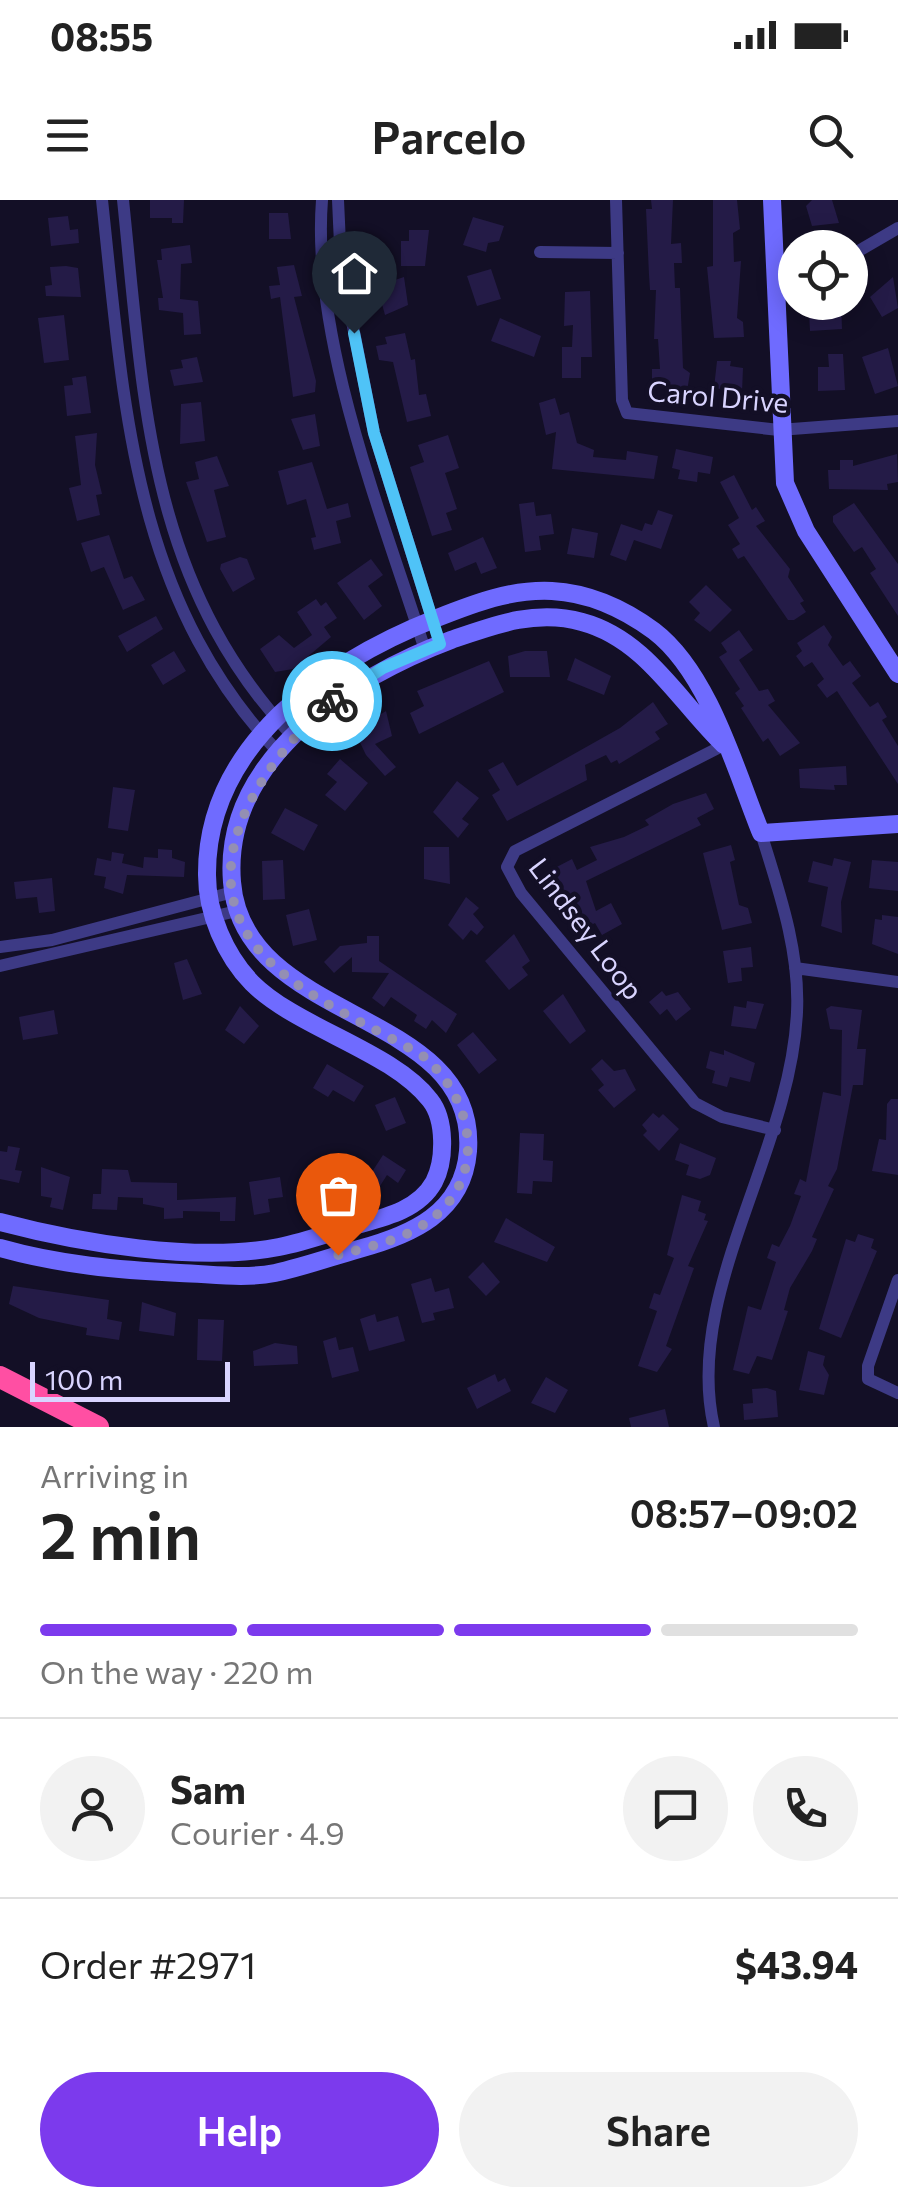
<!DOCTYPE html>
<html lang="en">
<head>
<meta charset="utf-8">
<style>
  :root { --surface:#fff; --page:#f2f2f2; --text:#222; --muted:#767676; --line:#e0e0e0; --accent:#7c3aed }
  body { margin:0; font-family:Commissioner,sans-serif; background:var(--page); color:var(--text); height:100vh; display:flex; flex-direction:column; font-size:38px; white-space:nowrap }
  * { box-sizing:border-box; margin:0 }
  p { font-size:32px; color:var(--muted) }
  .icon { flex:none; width:55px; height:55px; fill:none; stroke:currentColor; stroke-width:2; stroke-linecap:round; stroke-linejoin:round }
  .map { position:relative; height:1227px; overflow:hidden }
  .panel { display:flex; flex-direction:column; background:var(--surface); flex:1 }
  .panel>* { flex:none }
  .fabs { position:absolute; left:778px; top:30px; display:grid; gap:20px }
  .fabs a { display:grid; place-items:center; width:90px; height:90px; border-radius:50%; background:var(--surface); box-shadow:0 5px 25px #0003; font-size:50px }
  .scale { position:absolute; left:30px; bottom:25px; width:200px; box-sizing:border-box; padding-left:10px; border:5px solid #d9d4ff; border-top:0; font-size:28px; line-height:35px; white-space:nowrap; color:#d9d4ff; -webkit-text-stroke:8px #130f26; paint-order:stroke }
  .pin { position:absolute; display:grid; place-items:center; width:85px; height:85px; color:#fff; margin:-102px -42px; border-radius:50% 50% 50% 0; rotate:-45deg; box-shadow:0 0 10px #0007 }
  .pin .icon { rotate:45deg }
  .courier { position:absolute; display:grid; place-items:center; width:100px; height:100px; margin:-50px; border:8px solid #4fc3f7; border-radius:50%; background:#fff; color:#222; box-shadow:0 2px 12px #0007 }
  .summary em { font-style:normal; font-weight:600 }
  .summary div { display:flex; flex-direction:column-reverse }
  .summary { display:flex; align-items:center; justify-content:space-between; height:170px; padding:0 40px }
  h1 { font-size:65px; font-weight:600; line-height:75px }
  .bar { display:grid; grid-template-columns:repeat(4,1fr); gap:15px 10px; align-content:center; height:120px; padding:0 40px }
  .bar i { height:12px; border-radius:8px; background:var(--line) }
  .bar .active { background:var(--accent) }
  .bar p { grid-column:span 4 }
  .line { display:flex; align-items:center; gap:25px; padding:0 40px; border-top:2px solid var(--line) }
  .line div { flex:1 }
  .round { display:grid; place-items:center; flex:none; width:105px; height:105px; border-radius:52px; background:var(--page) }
  .action { display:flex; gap:20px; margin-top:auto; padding:20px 40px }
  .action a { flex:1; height:115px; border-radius:60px; background:var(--accent); color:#fff; font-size:40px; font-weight:600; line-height:115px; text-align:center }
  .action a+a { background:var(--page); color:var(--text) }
  .status { display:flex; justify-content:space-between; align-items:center; height:70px; padding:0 50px; background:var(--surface); direction:ltr }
  .status svg { height:28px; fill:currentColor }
  header { display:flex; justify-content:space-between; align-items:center; height:130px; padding:0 40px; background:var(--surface); font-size:45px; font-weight:600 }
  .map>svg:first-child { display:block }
  .building { fill:#241b47 }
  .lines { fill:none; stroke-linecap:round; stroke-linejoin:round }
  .street { stroke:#3d3a85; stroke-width:12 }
  .secondary { stroke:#6f6bff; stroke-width:18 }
  .highway { stroke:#ff4fa3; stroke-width:22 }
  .done { stroke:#948fb3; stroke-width:10; stroke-dasharray:0 18 }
  .route { stroke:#4fc3f7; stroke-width:12 }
  .labels { text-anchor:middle; stroke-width:9; stroke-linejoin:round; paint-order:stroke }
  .street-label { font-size:28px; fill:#d9d4ff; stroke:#130f26 }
</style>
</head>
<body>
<div class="status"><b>08:55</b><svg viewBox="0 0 49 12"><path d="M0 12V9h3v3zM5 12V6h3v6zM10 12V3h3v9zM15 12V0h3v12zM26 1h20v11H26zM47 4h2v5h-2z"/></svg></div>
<header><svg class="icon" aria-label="menu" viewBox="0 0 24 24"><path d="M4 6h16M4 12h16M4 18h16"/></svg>Parcelo<svg class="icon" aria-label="search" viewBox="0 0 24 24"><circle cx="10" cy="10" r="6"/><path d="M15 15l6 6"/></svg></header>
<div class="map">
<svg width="898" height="1227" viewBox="0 0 898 1227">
  <rect width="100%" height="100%" fill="#130f26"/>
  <path class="building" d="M150 0H184L183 23H172V18H150Z
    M651 0H673L671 44 681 43 682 63H674L675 88H680L683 168 690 173 687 191 652 186V169H660L658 139H654L656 90H650L649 75 646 9H652Z
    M713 0H737L740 29 733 33 734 62 741 61 737 118 743 122 744 137 714 138 707 67 713 66Z
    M812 0H832L839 23 812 26 806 6Z
    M269 13H288L291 39H269Z
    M68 16 70 30 78 29 79 43 51 46 48 18Z
    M473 17 504 26 499 41 488 43 486 52 463 45Z
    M409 30H429L425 66H401V41H409Z
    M190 45 192 63 181 64 180 99 198 101 201 134 184 135 183 113 159 110 158 98H163L157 60H162L161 49Z
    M294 65 302 96 294 97 316 181 315 192 293 197 280 97 271 99 269 86 280 85 277 67Z
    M66 66 78 68 81 97 46 96 45 86 52 85 50 67Z
    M491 69 501 99 477 106 467 76Z
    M404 77 408 105 385 115 377 86Z
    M893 77 898 108 882 117 870 97Z
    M590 91 592 157H581V178H562V147H572L573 125 564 126 565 92Z
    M827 102H841L842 129 810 131 809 113 812 108 827 107Z
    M64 115 69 160 44 163 38 118Z
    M500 118 541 136 534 157 491 141Z
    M405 133 411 160 415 159 419 195 426 194 431 216 407 222 393 162 379 160 376 146 387 144 385 137Z
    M888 148 898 186 875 194 862 157Z
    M828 154H843L845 190 818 191V167H829Z
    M197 157 203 182 174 186 170 170 183 168 181 160Z
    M717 161H731L730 166 743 168 742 192 714 188Z
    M86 176 91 213 67 216 64 186 73 185 72 178Z
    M555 198 560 215 569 212 577 243 594 250 593 257 626 260 627 251 658 256 654 279 552 269 556 232 546 235 539 203Z
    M201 202 205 241 180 244 181 204Z
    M315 214 320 246 303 250 291 219Z
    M97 233 95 265 102 294 96 295 100 315 77 321 69 288 81 285 75 236Z
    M448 235 459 268 445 273 457 309 446 313 452 330 432 336 410 267 424 262 418 245Z
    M676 249 713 257 710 274 698 272 697 282 678 279 680 270 672 268Z
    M897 254 898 282 887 284 888 290 829 289 828 270H840V260H853V266Z
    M217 256 229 286 214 290 226 337 207 342 186 282 199 279 195 262Z
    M312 262 327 309 348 303 351 317 336 321 341 343 314 350 311 338 316 337 306 299 287 305 278 271Z
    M734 275 752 310 756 307 765 321 756 326 790 369 788 377 804 401 800 403 806 412 794 420H788L744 356 738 359 732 349 740 344 728 325 739 318 720 282Z
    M534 302 536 316 551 314 554 334 539 336 541 350 525 352 519 304Z
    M854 303 898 364V416L870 373 876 369 862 347 854 352 833 322V316Z
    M658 310 673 315 661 349 634 340 626 361 610 355 621 324 642 331 645 323 652 325Z
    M572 328 598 333 594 358 567 354Z
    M109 335 124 379 132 376 145 400 123 410 104 367 91 372 81 343Z
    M483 337 497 368 481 374 476 362 455 371 448 353Z
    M240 357 247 359 255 379 233 392 220 369 221 364Z
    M371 359 383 375 368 386 382 406 364 420 337 383Z
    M706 385 732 410 710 432 694 420 700 413 689 402Z
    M316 399 321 406 326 402 337 418 324 427 331 437 293 469 275 472 260 449 279 435 294 448 312 435 297 412Z
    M156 416 163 429 127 452 118 436Z
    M824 425 832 437 828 445 843 466 850 461 861 476 852 483 870 507 878 502 887 517 882 520 898 546V584L837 491 827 498 817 485 824 479 812 462 804 467 796 456 802 451 797 443Z
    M739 430 753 450 739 460 759 491 768 489 775 501 768 505 800 543 780 556 768 538 763 542 741 508 744 506 735 493 740 489 719 457 727 452 721 443Z
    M174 451 186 471 163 485 151 465Z
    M525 451H547L550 477H510L508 456Z
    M575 458 611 476 604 495 567 480Z
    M489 461 504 492 419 534 410 513 424 506 417 491Z
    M653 502 668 524 655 532 660 539 619 564 617 560 611 563 606 555 585 565 587 580 507 621 492 595 500 590 488 570 503 562 517 586 620 528Z
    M386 511 392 536 375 544 396 567 385 576 366 555 354 530Z
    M340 559 368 583 345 611 325 595 337 582 327 574Z
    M846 566 847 585H834L835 590 800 588 799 569Z
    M457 581 479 598 462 619 469 624 458 638 433 612Z
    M113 587 135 590 128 631 108 628Z
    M706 593 714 609 697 618 701 625 586 681 596 711 611 703 622 724 602 735 595 723 587 727 571 697 565 690 560 693 549 671 572 659 577 670 597 660 590 647 624 637 649 625 645 620 673 604Z
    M285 608 318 625 304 651 271 633Z
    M731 645 735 660 730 662 739 705 748 708 752 723 722 730 703 653Z
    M424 647H449L450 684 424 679Z
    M158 649 172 650V658L185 662 184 677 127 675 123 694 104 688 106 677 94 675 97 658 111 661 112 652 124 654 122 663 143 668 144 657 158 658Z
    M834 658 851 662 841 702 842 733 821 726 828 687 808 682 813 661 832 666Z
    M283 660 285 699 263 700 262 661Z
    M872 660 898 662V691L869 688Z
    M52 678 55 711 39 713 37 697 16 699 14 682Z
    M466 697 479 708 473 714 484 727 477 735 471 730 463 740 448 725Z
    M309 709 317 740 293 746 286 715Z
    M882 715 898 717V754L872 744 875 719 882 720Z
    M514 734 530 761 522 767 528 775 509 790 485 761Z
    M367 736H379V761L457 814 446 833 432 820 426 829 414 821 417 815 391 797 384 807 372 798 389 773 352 772V757L334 773 324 762 340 746 367 743Z
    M751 747 753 767 741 768 742 781 728 783 723 751Z
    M187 759 202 794 183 800 174 763Z
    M662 791 666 796 678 792 691 809 676 821 667 809 660 815 649 802Z
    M563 794 586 831 570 844 543 811Z
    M747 801 764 804 756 829 731 826 734 806 746 808Z
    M240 806 259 826 244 844 225 830Z
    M831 806 862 810 857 849H866L863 885H853L837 969 828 986 834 989 812 1037 817 1039 812 1051 790 1088 784 1110 788 1111 772 1160 757 1156 749 1174 733 1170 748 1106 761 1110 776 1062 767 1058 772 1044 779 1047 790 1026 801 996 794 994 800 979 806 982 823 892 841 896 842 830 830 829 826 809Z
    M54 810 58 834 23 840 19 817Z
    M473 832 497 860 479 874 457 845Z
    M724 850 755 863 750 882 730 877 727 887 712 883 715 871 706 868 710 851 724 855Z
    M602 859 614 871 625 869 636 890 614 908 598 890 604 885 591 869Z
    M327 864 364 886 354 902 333 890 328 897 313 888Z
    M395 897 406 923 386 931 375 905Z
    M891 899H898V975L872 971 879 939 886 940 887 904Z
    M653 913 659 918 663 914 679 929 659 951 643 935 647 931 642 925Z
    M520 933 544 934 543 960 553 961 552 982 533 981 532 994 517 993Z
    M680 943 716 958 710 975 700 979 686 975 689 965 675 960Z
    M8 946 20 948 15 970 22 971 19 983 0 979V951L7 952Z
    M383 955 406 970 398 983 387 975 380 986 368 978Z
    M332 961 339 985 323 990 321 982 308 986 304 969Z
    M41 967 70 977 63 1010 50 1007 52 998 41 996Z
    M102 969 128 970 131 982 177 983V1000L236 997 235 1021H220V1012L183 1011V1018L164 1019V1008L143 1004V998L118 997 117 1010 92 1009 93 994H101Z
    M280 977 283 997 268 999 270 1012 254 1015 249 982Z
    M682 995 701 1001 698 1011 706 1014 704 1020 708 1021 688 1066 694 1068 666 1146 672 1149 657 1172 638 1166 657 1111 649 1108 654 1093 660 1095 674 1058 667 1055Z
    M506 1018 555 1047 547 1062 494 1042Z
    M858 1034 874 1039 871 1048 877 1051 841 1138 819 1129 846 1039 855 1042Z
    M483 1062 500 1082 486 1096 468 1077Z
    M431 1078 435 1092 449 1088 454 1108 433 1113 435 1120 422 1123 411 1084Z
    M13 1086 109 1100 107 1119 122 1122 119 1140 86 1135 87 1128 39 1118 9 1104Z
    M142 1102 176 1113 174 1136 139 1131Z
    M375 1114 377 1122 398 1116 405 1141 369 1151 360 1119Z
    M198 1119 224 1120 222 1161 197 1160Z
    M336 1137 339 1150 353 1147 359 1171 332 1178 323 1141Z
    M275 1143 297 1146 298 1164 254 1166 253 1151Z
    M808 1151 825 1156 823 1165 829 1175 824 1195 799 1190Z
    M495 1174 498 1182 505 1178 511 1191 477 1209 467 1188Z
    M546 1177 568 1190 555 1213 531 1203Z
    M767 1188 776 1191 778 1217 744 1220 743 1204 753 1203 752 1189Z
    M665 1209 669 1227H631L629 1218Z"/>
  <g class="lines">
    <path class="street" d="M102 0C124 202 131 397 279 553
      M123 0C144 201 147 382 294 538
      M322 0C311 139 383 318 425 450
      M338 0 341 66 374 233 440 444
      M616 0 622 200 627 213 779 230 898 221
      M540 52 618 53
      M850 56 898 28
      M775 63H795
      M724 545 515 651 507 667 521 693 695 903 722 917 775 930
      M0 747 52 740 233 692
      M0 766 237 711
      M795 768 898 782
      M898 1080 868 1166V1179L898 1193
      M714 1227C683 1093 791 952 797 812 800 751 779 691 761 633"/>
    <path class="secondary" d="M772 0 785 283 806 331 898 474
      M0 1022C79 1043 198 1063 279 1047 304 1042 329 1033 353 1026 382 1018 418 1011 434 982 445 961 446 920 430 900 392 851 297 828 252 783 225 755 207 713 207 675 206 544 328 461 437 418 475 403 511 389 552 391 590 393 624 409 654 431 709 473 736 571 761 633L898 624
      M0 1048C60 1065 119 1070 180 1073 212 1074 244 1079 275 1073 303 1067 331 1057 359 1049 411 1035 463 1013 468 951 478 808 243 825 232 682 222 558 352 477 451 440 494 425 536 409 582 422 646 439 679 502 724 545"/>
    <path class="highway" d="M0 1177 98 1227"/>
  </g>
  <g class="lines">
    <path class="done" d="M332 501C263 561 183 673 266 758 307 800 372 826 423 856 475 900 489 980 426 1023 400 1041 368 1047 338 1055"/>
    <path class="route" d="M332 501 383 468 440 444 374 233 354 133"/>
  </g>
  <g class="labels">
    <g class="street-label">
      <text transform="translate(718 197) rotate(5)" y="10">Carol Drive</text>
      <text transform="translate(586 729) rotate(53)" y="10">Lindsey Loop</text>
    </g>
  </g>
</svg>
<div class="fabs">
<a><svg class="icon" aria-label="locate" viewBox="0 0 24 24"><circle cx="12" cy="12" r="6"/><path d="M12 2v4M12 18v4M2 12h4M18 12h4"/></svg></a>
</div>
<div class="scale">100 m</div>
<div class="pin" style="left:338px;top:1055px;background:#ea580c"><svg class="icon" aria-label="bag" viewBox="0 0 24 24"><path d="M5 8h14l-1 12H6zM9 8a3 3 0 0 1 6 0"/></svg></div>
<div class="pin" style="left:354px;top:133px;background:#1f2937"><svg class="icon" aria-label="home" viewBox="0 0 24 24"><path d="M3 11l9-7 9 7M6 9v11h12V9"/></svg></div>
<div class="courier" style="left:332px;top:501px"><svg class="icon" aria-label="bike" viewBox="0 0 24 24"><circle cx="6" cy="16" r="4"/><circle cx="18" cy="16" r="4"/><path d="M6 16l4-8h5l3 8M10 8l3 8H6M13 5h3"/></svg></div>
</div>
<section class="panel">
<div class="summary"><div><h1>2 min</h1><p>Arriving in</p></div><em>08:57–09:02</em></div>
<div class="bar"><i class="active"></i><i class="active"></i><i class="active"></i><i></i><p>On the way · 220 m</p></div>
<div class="line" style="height:180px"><a class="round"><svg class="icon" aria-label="person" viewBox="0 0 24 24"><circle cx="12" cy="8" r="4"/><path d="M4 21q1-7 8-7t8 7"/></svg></a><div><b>Sam</b><p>Courier · 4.9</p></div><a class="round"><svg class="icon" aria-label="chat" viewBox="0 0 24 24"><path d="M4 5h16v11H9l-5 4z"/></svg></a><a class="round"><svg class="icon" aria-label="phone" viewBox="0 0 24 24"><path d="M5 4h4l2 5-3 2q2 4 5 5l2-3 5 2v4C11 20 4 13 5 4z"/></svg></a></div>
<div class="line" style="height:130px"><div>Order #2971</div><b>$43.94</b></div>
<div class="action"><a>Help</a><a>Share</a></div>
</section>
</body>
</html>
